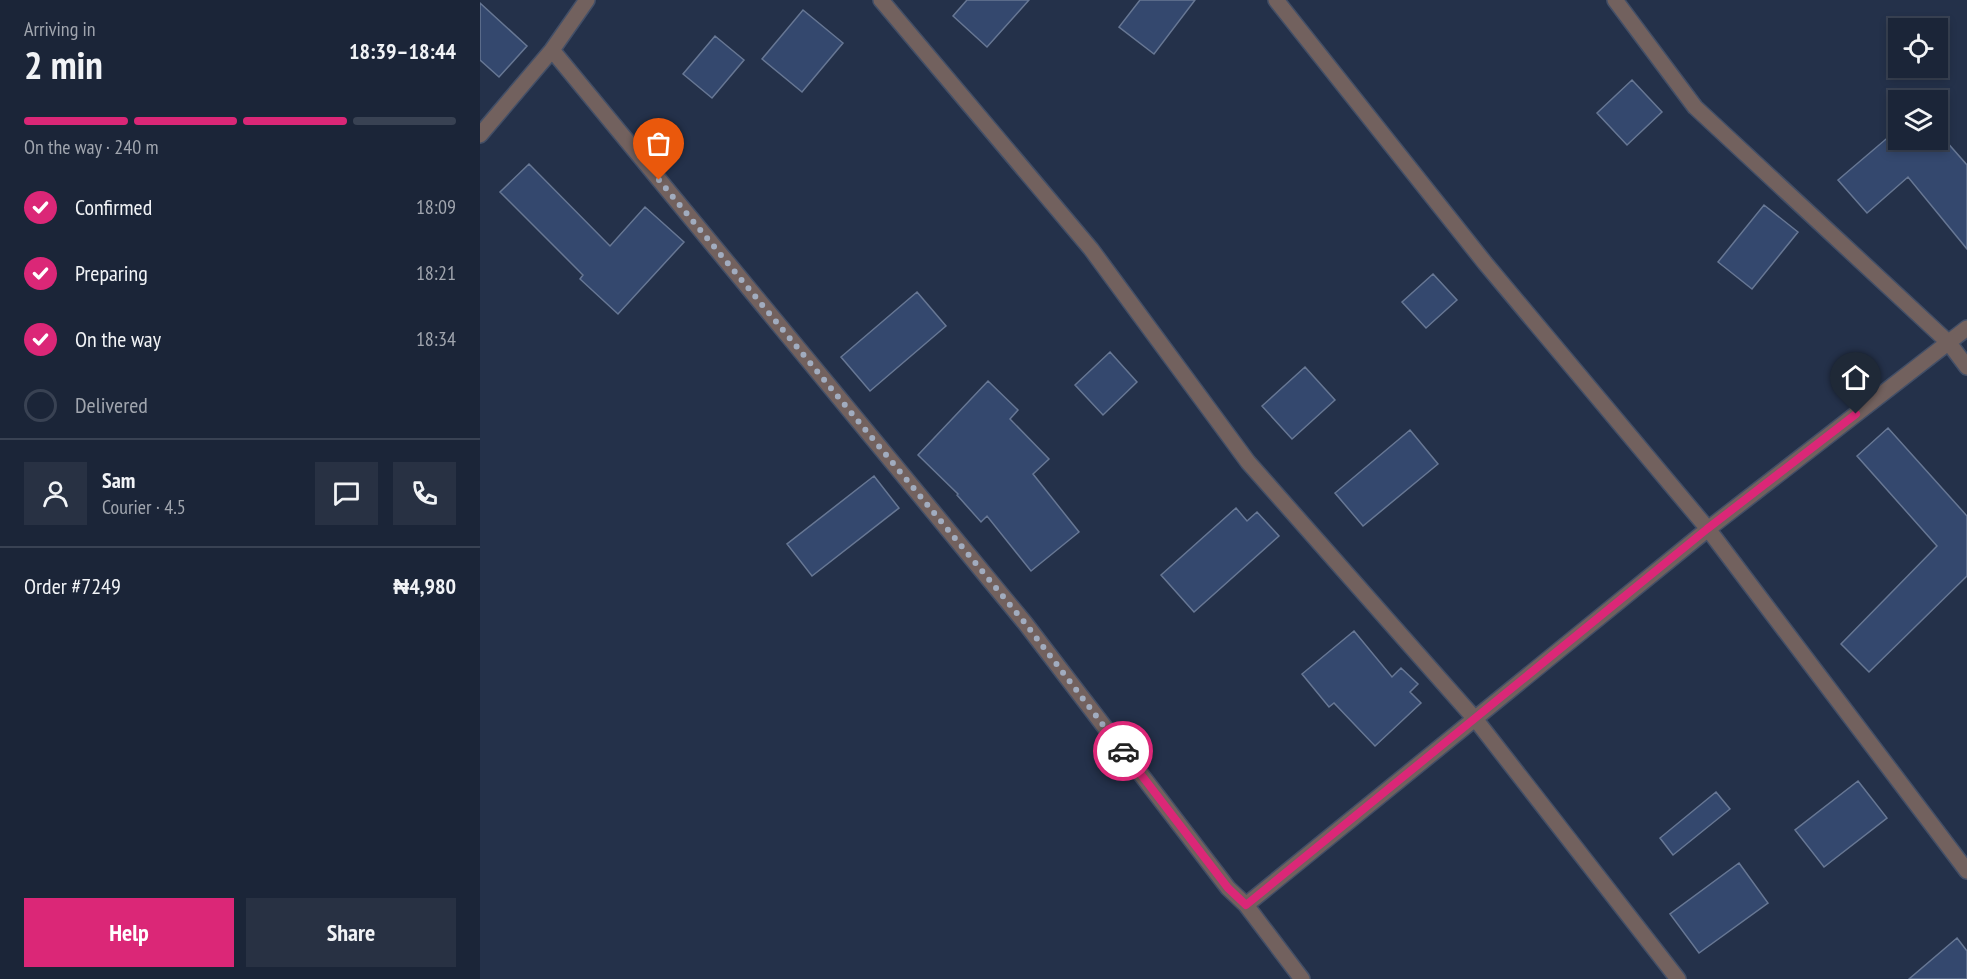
<!DOCTYPE html>
<html lang="en">
<head>
<meta charset="utf-8">
<style>
  :root { --surface:#1b2538; --page:#283143; --text:#f1f3f6; --muted:#a0a5ae; --line:#394253; --accent:#db2777 }
  body { margin:0; font-family:"PT Sans Narrow",sans-serif; background:var(--page); color:var(--text); height:100vh; display:flex; flex-direction:column; font-size:22px; white-space:nowrap }
  * { box-sizing:border-box; margin:0 }
  p { font-size:20px; color:var(--muted) }
  .icon { flex:none; width:33px; height:33px; fill:none; stroke:currentColor; stroke-width:2; stroke-linecap:round; stroke-linejoin:round }
  .map { position:relative; flex:1; overflow:hidden }
  .side { display:flex; flex-direction:column; background:var(--surface); width:480px }
  .side>* { flex:none }
  .buttons { position:absolute; left:1408px; top:18px; display:grid; gap:12px }
  .buttons a { display:grid; place-items:center; width:60px; height:60px; border-radius:0px; background:var(--surface); box-shadow:0 3px 9px #0003,0 0 0 2px var(--line); font-size:30px }
  .pin { position:absolute; display:grid; place-items:center; width:51px; height:51px; color:#fff; margin:-62px -26px; border-radius:50% 50% 50% 0; rotate:-45deg; box-shadow:0 0 6px #0007 }
  .pin .icon { rotate:45deg }
  .courier { position:absolute; display:grid; place-items:center; width:60px; height:60px; margin:-30px; border:4px solid #db2777; border-radius:50%; background:#fff; color:#222; box-shadow:0 2px 8px #0007 }
  .headline em { font-style:normal; font-weight:700 }
  .headline div { display:flex; flex-direction:column-reverse }
  .headline { display:flex; align-items:center; justify-content:space-between; height:102px; padding:0 24px }
  h1 { font-size:39px; font-weight:700; line-height:45px }
  .bar { display:grid; grid-template-columns:repeat(4,1fr); gap:9px 6px; align-content:center; height:72px; padding:0 24px }
  .bar i { height:8px; border-radius:4px; background:var(--line) }
  .bar .on { background:var(--accent) }
  .bar p { grid-column:span 4 }
  .line { display:flex; align-items:center; gap:15px; padding:0 24px; border-top:2px solid var(--line) }
  .line div { flex:1 }
  .round { display:grid; place-items:center; flex:none; width:63px; height:63px; border-radius:0px; background:var(--page) }
  ol { padding:0 24px; list-style:none }
  li { display:flex; align-items:center; gap:18px; height:66px }
  li p { margin-inline-start:auto }
  li .icon { padding:6px; border-radius:50%; background:var(--accent); color:#fff; stroke-width:4 }
  li:last-child { color:var(--muted) }
  li i { width:33px; height:33px; border:3px solid var(--line); border-radius:50% }
  .button { display:flex; gap:12px; margin-top:auto; padding:12px 24px }
  .button a { flex:1; height:69px; border-radius:0px; background:var(--accent); color:#fff; font-size:24px; font-weight:700; line-height:69px; text-align:center }
  .button a+a { background:var(--page); color:var(--text) }
  main { display:flex; flex:1; min-height:0 }
  .map>svg:first-child { display:block }
  .building { fill:#34486e; stroke:#677794; stroke-width:1.5 }
  .lines { fill:none; stroke-linecap:round; stroke-linejoin:round }
  .street-casing { stroke:#434f67; stroke-width:18 }
  .street { stroke:#72615e; stroke-width:15 }
  .done { stroke:#a1acbf; stroke-width:6; stroke-dasharray:0 10.8 }
  .route { stroke:#db2777; stroke-width:8 }
</style>
</head>
<body>
<main>
<section class="side">
<div class="headline"><div><h1>2 min</h1><p>Arriving in</p></div><em>18:39–18:44</em></div>
<div class="bar"><i class="on"></i><i class="on"></i><i class="on"></i><i></i><p>On the way · 240 m</p></div>
<ol>
<li><svg class="icon" aria-label="check" viewBox="0 0 24 24"><path d="M5 12l5 5 9-10"/></svg>Confirmed<p>18:09</p></li>
<li><svg class="icon" aria-label="check" viewBox="0 0 24 24"><path d="M5 12l5 5 9-10"/></svg>Preparing<p>18:21</p></li>
<li><svg class="icon" aria-label="check" viewBox="0 0 24 24"><path d="M5 12l5 5 9-10"/></svg>On the way<p>18:34</p></li>
<li><i></i>Delivered</li>
</ol>
<div class="line" style="height:108px"><a class="round"><svg class="icon" aria-label="person" viewBox="0 0 24 24"><circle cx="12" cy="8" r="4"/><path d="M4 21q1-7 8-7t8 7"/></svg></a><div><b>Sam</b><p>Courier · 4.5</p></div><a class="round"><svg class="icon" aria-label="chat" viewBox="0 0 24 24"><path d="M4 5h16v11H9l-5 4z"/></svg></a><a class="round"><svg class="icon" aria-label="phone" viewBox="0 0 24 24"><path d="M5 4h4l2 5-3 2q2 4 5 5l2-3 5 2v4C11 20 4 13 5 4z"/></svg></a></div>
<div class="line" style="height:78px"><div>Order #7249</div><b>₦4,980</b></div>
<div class="button"><a>Help</a><a>Share</a></div>
</section>
<div class="map">
<svg width="1487" height="979" viewBox="0 0 1487 979">
  <rect width="100%" height="100%" fill="#24314a"/>
  <path class="building" d="M487 0H549L507 47 473 16Z
    M660 0H715L674 54 639 27Z
    M0 3 47 46 19 77 0 60Z
    M323 10 363 43 322 92 282 59Z
    M235 36 264 60 232 98 203 74Z
    M1152 80 1182 112 1147 145 1117 113Z
    M1419 128V140H1458V132L1487 165V249L1428 177 1387 213 1358 180Z
    M49 164 130 246 165 207 204 242 138 314 100 279 103 275 20 192Z
    M1284 205 1318 232 1272 289 1238 262Z
    M953 274 977 300 946 328 922 302Z
    M437 292 466 326 390 391 361 357Z
    M630 352 657 382 623 415 595 385Z
    M825 367 855 400 812 439 782 406Z
    M508 381 538 410 530 419 569 459 553 474 599 532 551 571 507 516 501 522 477 495 478 494 438 455Z
    M1408 428 1487 516V576L1389 672 1361 644 1457 546 1377 456Z
    M930 430 958 464 883 526 855 493Z
    M394 476 419 508 332 576 307 544Z
    M756 508 767 521 777 512 799 536 714 612 681 575Z
    M874 631 912 677 921 668 938 684 930 692 941 703 895 746 854 703 849 707 822 674Z
    M1378 781 1407 818 1344 867 1315 830Z
    M1236 792 1250 809 1193 855 1180 838Z
    M1259 863 1288 903 1219 953 1190 914Z
    M1477 938 1487 951V979H1429Z"/>
  <g class="lines">
    <defs>
      <path id="street" d="M401 0 611 249 768 462 996 720 1198 979
        M796 0 1005 263 1228 529 1487 871
        M1135 0 1215 107 1469 343 1487 367
        M72 50 545 623 748 888 766 905 1228 529 1487 328
        M0 135 72 50 107 0
        M766 905 822 979"/>
    </defs>
    <use href="#street" class="street-casing"/>
    <use href="#street" class="street"/>
  </g>
  <g class="lines">
    <path class="done" d="M179 180 545 623 643 751"/>
    <path class="route" d="M643 751 748 888 766 905 1227 529 1376 414"/>
  </g>
</svg>
<div class="buttons">
<a><svg class="icon" aria-label="locate" viewBox="0 0 24 24"><circle cx="12" cy="12" r="6"/><path d="M12 2v4M12 18v4M2 12h4M18 12h4"/></svg></a>
<a><svg class="icon" aria-label="layers" viewBox="0 0 24 24"><path d="M12 4l9 5-9 5-9-5zM3 14l9 5 9-5"/></svg></a>
</div>
<div class="pin" style="left:179px;top:180px;background:#ea580c"><svg class="icon" aria-label="bag" viewBox="0 0 24 24"><path d="M5 8h14l-1 12H6zM9 8a3 3 0 0 1 6 0"/></svg></div>
<div class="pin" style="left:1376px;top:414px;background:#1f2937"><svg class="icon" aria-label="home" viewBox="0 0 24 24"><path d="M3 11l9-7 9 7M6 9v11h12V9"/></svg></div>
<div class="courier" style="left:643px;top:751px"><svg class="icon" aria-label="car" viewBox="0 0 24 24"><path d="M5 17H2v-5l4-1 3-4h7l3 4 3 1v5h-3M9 17h6M6 11h13"/><circle cx="7" cy="17" r="2"/><circle cx="17" cy="17" r="2"/></svg></div>
</div>
</main>
</body>
</html>
